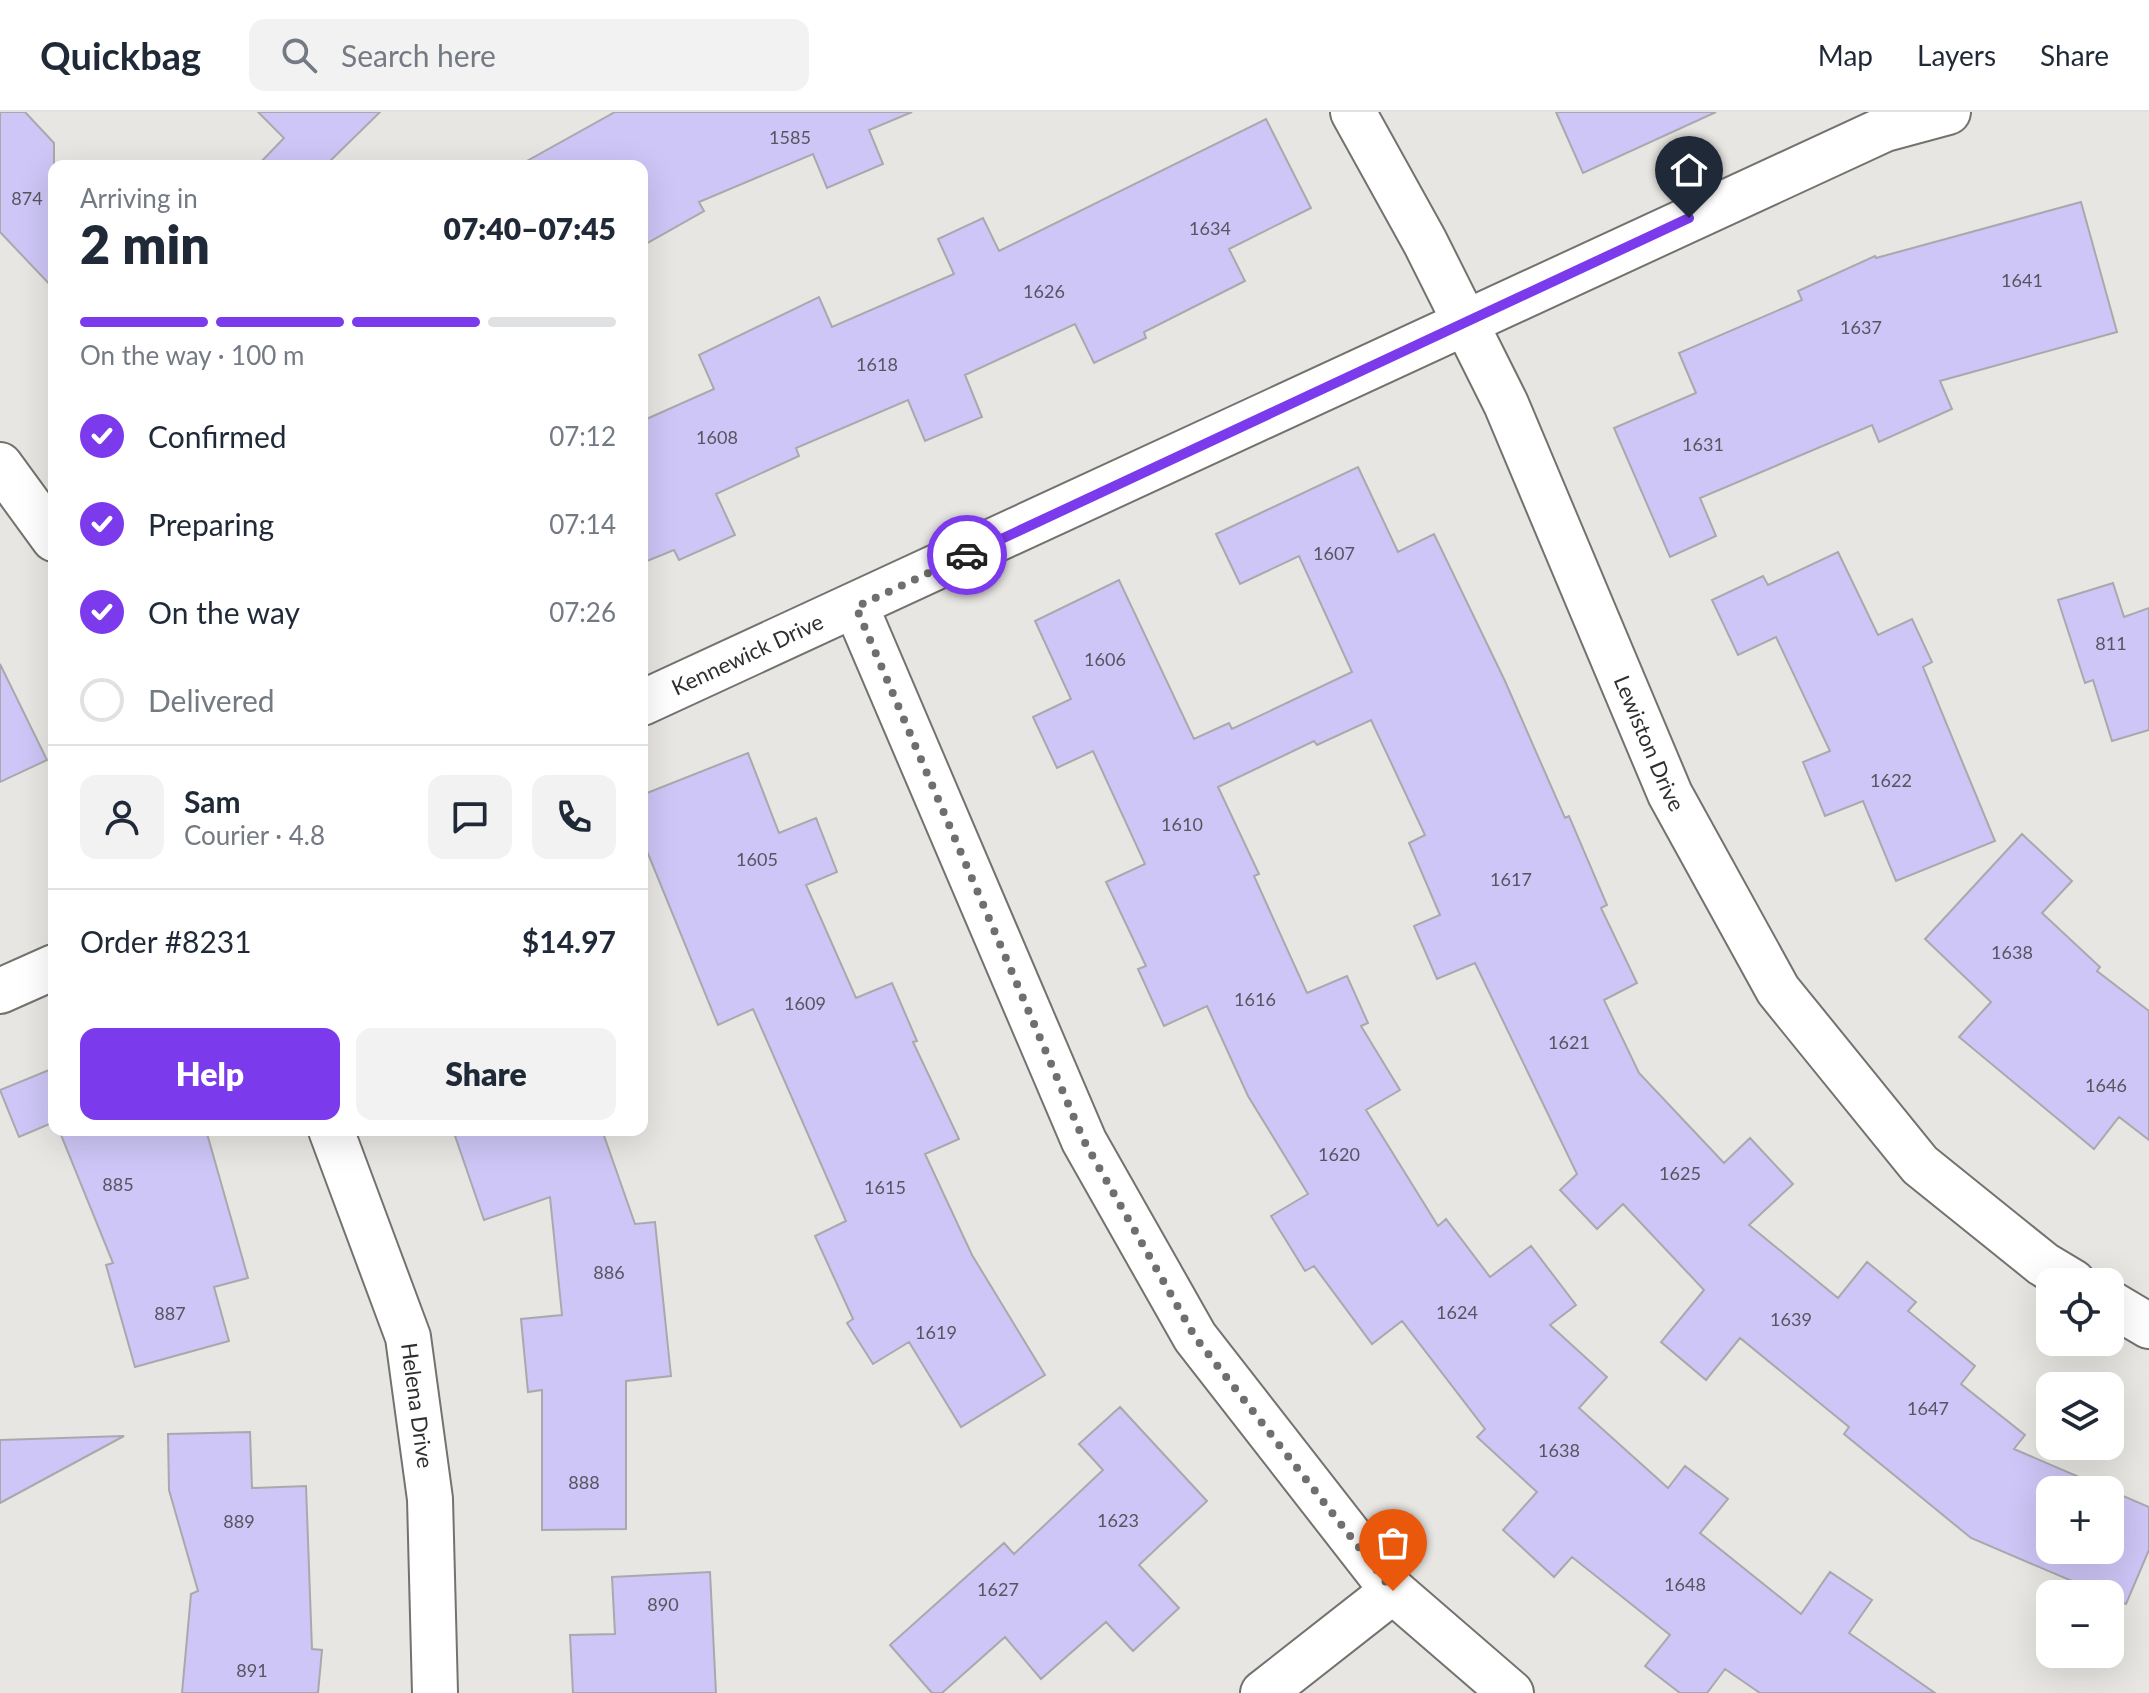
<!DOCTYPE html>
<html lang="en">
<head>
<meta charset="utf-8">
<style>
  :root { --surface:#fff; --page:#f2f2f3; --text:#1f2937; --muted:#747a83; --line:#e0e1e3; --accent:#7c3aed }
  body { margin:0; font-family:Lato,sans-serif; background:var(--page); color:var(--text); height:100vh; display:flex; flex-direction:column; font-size:30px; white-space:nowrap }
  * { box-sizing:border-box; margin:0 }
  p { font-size:26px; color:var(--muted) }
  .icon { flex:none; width:44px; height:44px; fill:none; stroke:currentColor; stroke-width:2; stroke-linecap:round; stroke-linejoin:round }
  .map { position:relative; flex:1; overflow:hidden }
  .panel { position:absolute; left:48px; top:48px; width:600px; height:976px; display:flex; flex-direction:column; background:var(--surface); border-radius:16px; box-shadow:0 8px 32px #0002 }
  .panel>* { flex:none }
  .controls { position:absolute; left:2036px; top:1156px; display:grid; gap:16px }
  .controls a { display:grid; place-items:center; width:88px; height:88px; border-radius:16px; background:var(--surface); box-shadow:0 8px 32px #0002; font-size:40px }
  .pin { position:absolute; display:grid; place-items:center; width:68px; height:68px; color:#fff; margin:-82px -34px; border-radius:50% 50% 50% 0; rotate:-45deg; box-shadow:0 0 8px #0007 }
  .pin .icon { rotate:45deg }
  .courier { position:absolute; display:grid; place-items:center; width:80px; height:80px; margin:-40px; border:6px solid #7c3aed; border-radius:50%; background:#fff; color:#222; box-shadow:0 2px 10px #0007 }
  .summary em { font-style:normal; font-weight:800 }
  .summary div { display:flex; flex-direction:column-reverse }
  .summary { display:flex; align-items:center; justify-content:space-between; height:136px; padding:0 32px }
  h1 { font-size:52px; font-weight:800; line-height:60px }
  .bar { display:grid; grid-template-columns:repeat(4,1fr); gap:12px 8px; align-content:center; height:96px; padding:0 32px }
  .bar i { height:10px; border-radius:6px; background:var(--line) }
  .bar .selected { background:var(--accent) }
  .bar p { grid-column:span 4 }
  .line { display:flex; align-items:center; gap:20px; padding:0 32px; border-top:2px solid var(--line) }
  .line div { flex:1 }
  .round { display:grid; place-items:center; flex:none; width:84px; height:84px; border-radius:16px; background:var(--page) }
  ol { padding:0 32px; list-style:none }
  li { display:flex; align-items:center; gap:24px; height:88px }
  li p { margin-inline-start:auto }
  li .icon { padding:8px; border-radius:50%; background:var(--accent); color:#fff; stroke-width:4 }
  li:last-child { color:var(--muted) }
  li i { width:44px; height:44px; border:4px solid var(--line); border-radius:50% }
  .button { display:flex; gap:16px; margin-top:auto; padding:16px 32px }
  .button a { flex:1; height:92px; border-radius:16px; background:var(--accent); color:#fff; font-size:32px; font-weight:800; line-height:92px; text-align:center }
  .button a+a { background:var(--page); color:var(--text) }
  header { display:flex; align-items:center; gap:48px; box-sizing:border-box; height:112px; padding:0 40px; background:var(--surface); border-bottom:2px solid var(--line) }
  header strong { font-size:38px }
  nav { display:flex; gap:44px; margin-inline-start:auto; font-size:28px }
  .search { width:560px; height:72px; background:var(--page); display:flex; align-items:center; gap:20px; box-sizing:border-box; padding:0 28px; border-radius:16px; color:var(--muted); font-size:30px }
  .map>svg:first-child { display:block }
  .building { fill:#cdc6f6; stroke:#a9a9ad; stroke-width:2; fill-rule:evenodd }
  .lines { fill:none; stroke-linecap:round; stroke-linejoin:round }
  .street-casing { stroke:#74726f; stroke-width:48 }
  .street { stroke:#fff; stroke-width:44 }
  .done { stroke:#706f6d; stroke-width:8; stroke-dasharray:0 14.4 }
  .route { stroke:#7c3aed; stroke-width:10 }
  .labels { text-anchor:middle; stroke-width:7; stroke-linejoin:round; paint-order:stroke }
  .number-label { font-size:18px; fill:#575560 }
  .street-label { font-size:22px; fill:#302f2e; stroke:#fff }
</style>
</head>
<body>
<header>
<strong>Quickbag</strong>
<div class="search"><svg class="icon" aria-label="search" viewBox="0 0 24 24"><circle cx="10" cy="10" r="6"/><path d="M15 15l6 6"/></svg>Search here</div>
<nav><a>Map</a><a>Layers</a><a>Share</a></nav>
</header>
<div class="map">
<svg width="2149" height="1581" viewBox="0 0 2149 1581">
  <rect width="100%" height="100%" fill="#e8e6e2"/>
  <path class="building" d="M0 0H25L54 31V177L0 120Z
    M258 0H380L325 54H257L284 26Z
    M615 0H912L869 18 883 52 827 76 813 42 699 90 704 99 642 134V54H518Z
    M1556 0H1716L1583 61Z
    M1266 7 1311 96 1229 137 1245 169 1144 220 1146 226 1094 251 1075 212 965 263 982 305 925 329 908 288 796 336 799 344 716 382 735 423 679 448 674 438 642 451V309L714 277 699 243 819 185 832 215 954 162 938 127 983 106 999 139Z
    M2081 90 2117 220 1940 269 1952 297 1879 330 1872 313 1700 386 1716 424 1670 445 1614 316 1696 281 1679 241 1802 188 1798 179 1875 144 1876 146Z
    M1358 355 1398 440 1434 422 1505 569 1565 706 1569 704 1607 793 1601 796 1637 871 1604 888 1639 961 1724 1051 1750 1026 1793 1072 1749 1113 1838 1186 1867 1150 1916 1190 1908 1199 1975 1254 1961 1272 2025 1323 2014 1337 2149 1395V1438L2126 1492 1971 1426 1844 1322 1849 1315 1740 1226 1706 1268 1661 1230 1704 1178 1623 1092 1597 1117 1560 1078 1577 1062 1475 851 1437 867 1414 814 1440 803 1409 731 1425 723 1371 608 1317 633 1314 629 1218 675 1259 762 1254 764 1307 881 1347 864 1368 911 1361 914 1400 978 1366 998 1438 1114 1446 1107 1490 1165 1531 1134 1576 1193 1550 1213 1607 1265 1579 1296 1668 1376 1685 1354 1728 1387 1700 1421 1801 1502 1830 1460 1872 1488 1849 1521 1935 1581H1760L1725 1557 1707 1581H1680L1645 1554 1670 1523 1572 1445 1554 1465 1503 1418 1537 1380 1477 1325 1485 1317 1402 1209 1372 1232 1314 1154 1305 1159 1271 1104 1308 1082 1248 984 1207 894 1164 914 1138 857 1146 854 1106 770 1145 752 1093 639 1057 656 1033 605 1071 587 1035 509 1119 468 1194 627 1229 611 1232 617 1352 560 1299 444 1240 472 1216 422ZM2050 1378H2110V1438H2050Z
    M1838 440 1878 523 1912 507 1932 550 1923 555 1995 729 1896 769 1863 689 1825 704 1803 650 1830 639 1776 525 1738 543 1712 488 1763 464 1768 473Z
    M2113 471 2124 505 2149 496V618L2112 629 2093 568 2085 571 2058 488Z
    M0 552 47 648 0 670Z
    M748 641 779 721 816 706 837 760 806 773 856 886 892 871 917 929 913 930 959 1027 925 1042 972 1143 1045 1263 961 1315 909 1230 873 1252 847 1211 853 1207 815 1124 846 1109 753 897 718 913 642 727V683Z
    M2022 722 2072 769 2042 801 2100 855 2097 859 2149 899V1028L2119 1005 2094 1037 1959 925 1991 890 1925 827Z
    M54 956V1010L19 1025 0 978Z
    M59 1018H206L248 1166 214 1175 229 1229 135 1255 106 1153 113 1151Z
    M453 1018H602L635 1112 655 1110 671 1264 626 1269V1417L542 1418V1278L528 1280 521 1207 562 1203 550 1085 484 1108Z
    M1120 1295 1207 1389 1139 1453 1179 1496 1133 1539 1106 1510 1041 1567 1005 1525 942 1581H932L890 1533 1004 1431 1014 1442 1103 1358 1079 1332Z
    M250 1320 252 1376 306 1374 312 1537 322 1538 318 1581H182L191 1482 198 1479 169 1378 168 1322Z
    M124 1324 0 1391V1328Z
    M710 1460 716 1581H573L570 1523 615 1522 612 1465Z"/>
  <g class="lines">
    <defs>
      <g id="street">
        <path id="s1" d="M1353 0 1425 130 1506 292 1670 682 1778 878 1920 1053 2043 1152 2073 1170"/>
        <path d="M0 353 54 427"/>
        <path d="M856 495 1084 1029 1195 1225 1393 1479 1511 1581"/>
        <path id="s2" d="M642 591 1885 17 1948 0"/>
        <path d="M0 879 54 855"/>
        <path id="s3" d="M331 1018 408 1225 430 1387 435 1581"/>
        <path d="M2110 1191 2149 1214"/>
        <path d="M1263 1581 1393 1479"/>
      </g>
    </defs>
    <use href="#street" class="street-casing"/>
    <use href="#street" class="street"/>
  </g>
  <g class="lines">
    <path class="done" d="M967 443 856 495 1084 1029 1195 1225 1393 1479"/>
    <path class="route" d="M967 443 1689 106"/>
  </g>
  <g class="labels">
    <g class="number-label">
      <text x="790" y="32">1585</text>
      <text x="27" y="93">874</text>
      <text x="1210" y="123">1634</text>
      <text x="2022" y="175">1641</text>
      <text x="1044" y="186">1626</text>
      <text x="1861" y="222">1637</text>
      <text x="877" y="259">1618</text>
      <text x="717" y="332">1608</text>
      <text x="1703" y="339">1631</text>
      <text x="1334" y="448">1607</text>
      <text x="2111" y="538">811</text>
      <text x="1105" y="554">1606</text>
      <text x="1891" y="675">1622</text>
      <text x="1182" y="719">1610</text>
      <text x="757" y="754">1605</text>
      <text x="1511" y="774">1617</text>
      <text x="2012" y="847">1638</text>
      <text x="1255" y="894">1616</text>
      <text x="805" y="898">1609</text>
      <text x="1569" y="937">1621</text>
      <text x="2106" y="980">1646</text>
      <text x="1339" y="1049">1620</text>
      <text x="1680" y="1068">1625</text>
      <text x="118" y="1079">885</text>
      <text x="885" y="1082">1615</text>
      <text x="609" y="1167">886</text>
      <text x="1457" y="1207">1624</text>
      <text x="170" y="1208">887</text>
      <text x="1791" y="1214">1639</text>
      <text x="936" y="1227">1619</text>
      <text x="1928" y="1303">1647</text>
      <text x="1559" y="1345">1638</text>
      <text x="584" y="1377">888</text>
      <text x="1118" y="1415">1623</text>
      <text x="239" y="1416">889</text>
      <text x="1685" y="1479">1648</text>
      <text x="998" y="1484">1627</text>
      <text x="663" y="1499">890</text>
      <text x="252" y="1565">891</text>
    </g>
    <g class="street-label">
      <text dy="8" stroke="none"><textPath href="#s2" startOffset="116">Kennewick Drive</textPath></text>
      <text dy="8" stroke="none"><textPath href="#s1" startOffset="698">Lewiston Drive</textPath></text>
      <text dy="8" stroke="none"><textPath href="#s3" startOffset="290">Helena Drive</textPath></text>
    </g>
  </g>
</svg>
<div class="controls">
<a><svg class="icon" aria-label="locate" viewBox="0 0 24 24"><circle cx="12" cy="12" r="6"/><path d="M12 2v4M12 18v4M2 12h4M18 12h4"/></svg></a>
<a><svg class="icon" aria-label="layers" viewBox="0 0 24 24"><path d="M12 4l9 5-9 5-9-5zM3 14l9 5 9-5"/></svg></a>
<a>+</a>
<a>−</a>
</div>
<div class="pin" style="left:1393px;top:1479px;background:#ea580c"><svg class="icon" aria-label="bag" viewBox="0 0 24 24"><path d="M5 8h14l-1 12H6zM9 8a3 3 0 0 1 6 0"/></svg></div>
<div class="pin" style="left:1689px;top:106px;background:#1f2937"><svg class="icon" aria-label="home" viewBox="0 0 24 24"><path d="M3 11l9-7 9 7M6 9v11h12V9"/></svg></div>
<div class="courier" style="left:967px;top:443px"><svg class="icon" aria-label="car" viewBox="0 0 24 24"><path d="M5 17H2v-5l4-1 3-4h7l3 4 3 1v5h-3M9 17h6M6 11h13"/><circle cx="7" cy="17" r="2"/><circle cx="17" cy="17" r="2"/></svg></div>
<section class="panel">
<div class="summary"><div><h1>2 min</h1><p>Arriving in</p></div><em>07:40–07:45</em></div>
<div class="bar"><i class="selected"></i><i class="selected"></i><i class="selected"></i><i></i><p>On the way · 100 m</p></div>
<ol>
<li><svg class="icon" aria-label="check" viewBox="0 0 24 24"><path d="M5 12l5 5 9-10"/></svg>Confirmed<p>07:12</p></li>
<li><svg class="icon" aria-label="check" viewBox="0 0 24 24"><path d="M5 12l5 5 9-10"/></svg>Preparing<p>07:14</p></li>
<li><svg class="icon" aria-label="check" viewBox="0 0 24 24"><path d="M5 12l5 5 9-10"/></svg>On the way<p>07:26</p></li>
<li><i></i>Delivered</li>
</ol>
<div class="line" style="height:144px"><a class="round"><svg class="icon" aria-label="person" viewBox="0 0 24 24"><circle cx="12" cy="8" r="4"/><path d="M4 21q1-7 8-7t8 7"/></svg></a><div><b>Sam</b><p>Courier · 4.8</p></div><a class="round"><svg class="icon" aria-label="chat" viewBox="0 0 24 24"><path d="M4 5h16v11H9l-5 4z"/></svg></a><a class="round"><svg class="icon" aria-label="phone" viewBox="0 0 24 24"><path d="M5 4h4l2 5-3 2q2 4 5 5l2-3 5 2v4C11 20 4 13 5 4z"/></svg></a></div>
<div class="line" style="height:104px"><div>Order #8231</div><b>$14.97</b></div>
<div class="button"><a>Help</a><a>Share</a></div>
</section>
</div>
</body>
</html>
